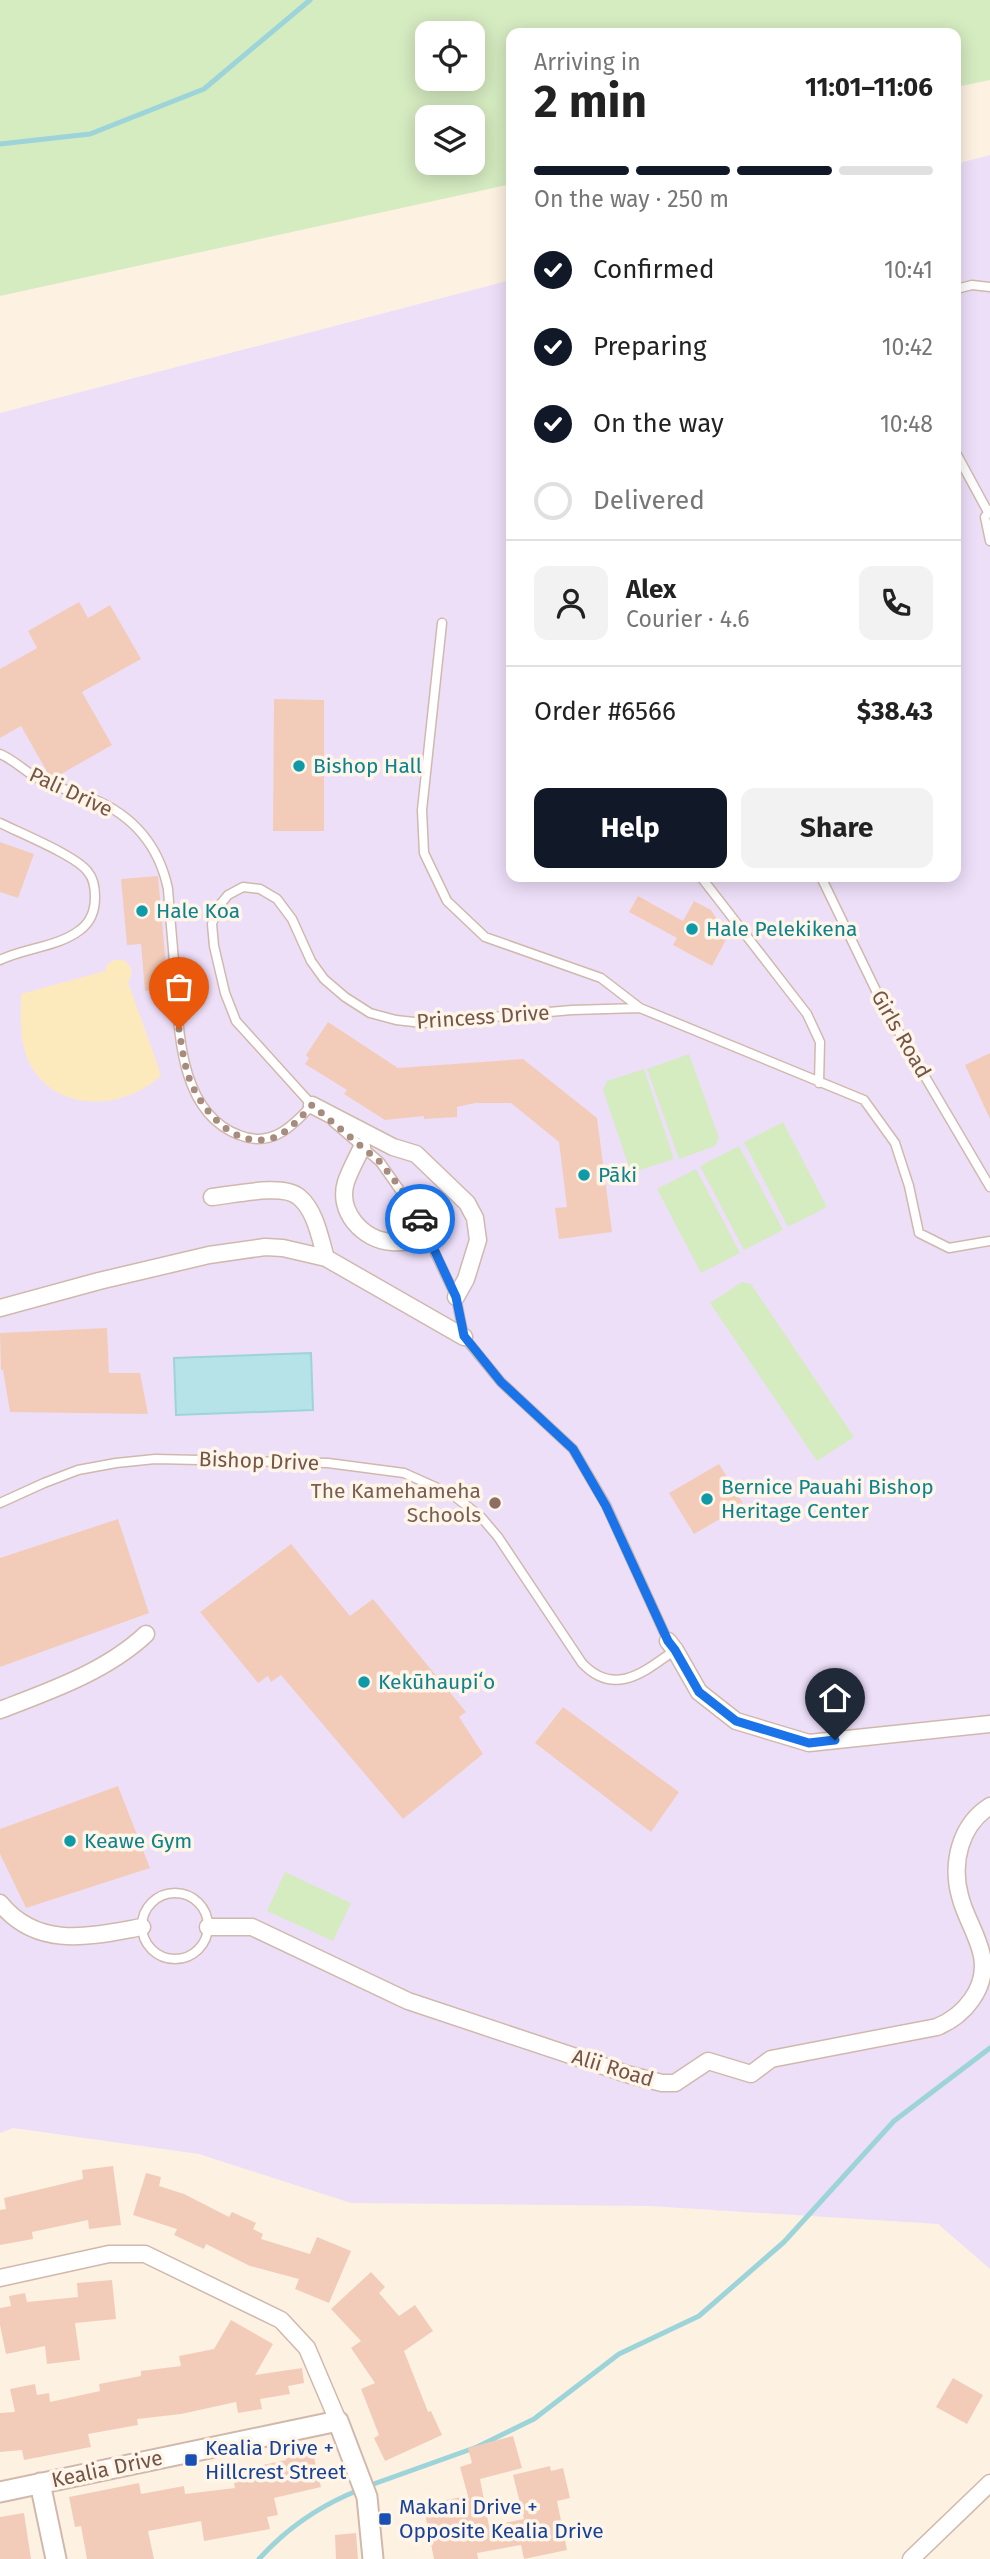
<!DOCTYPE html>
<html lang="en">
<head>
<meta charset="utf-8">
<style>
  :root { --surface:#fff; --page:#f2f2f2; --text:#222; --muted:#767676; --line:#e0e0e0; --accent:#111827 }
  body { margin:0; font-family:"Fira Sans",sans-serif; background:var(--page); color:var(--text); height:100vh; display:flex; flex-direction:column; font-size:26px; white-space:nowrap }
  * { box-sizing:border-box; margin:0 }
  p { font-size:23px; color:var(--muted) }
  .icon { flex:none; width:38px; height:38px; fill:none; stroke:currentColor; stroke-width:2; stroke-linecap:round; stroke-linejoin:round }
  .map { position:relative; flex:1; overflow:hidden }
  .side { position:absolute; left:506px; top:28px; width:455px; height:854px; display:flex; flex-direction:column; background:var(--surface); border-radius:14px; box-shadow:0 4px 18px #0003 }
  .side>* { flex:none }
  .fabs { position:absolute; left:415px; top:21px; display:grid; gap:14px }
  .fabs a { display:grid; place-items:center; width:70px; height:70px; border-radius:14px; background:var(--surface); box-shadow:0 4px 18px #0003; font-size:35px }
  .pin { position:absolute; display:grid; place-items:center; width:60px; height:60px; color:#fff; margin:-72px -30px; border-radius:50% 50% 50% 0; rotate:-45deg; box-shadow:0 0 7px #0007 }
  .pin .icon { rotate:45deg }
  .courier { position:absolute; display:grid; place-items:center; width:70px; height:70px; margin:-35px; border:5px solid #1a73e8; border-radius:50%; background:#fff; color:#222; box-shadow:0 2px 9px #0007 }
  .headline em { font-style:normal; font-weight:700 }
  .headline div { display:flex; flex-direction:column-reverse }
  .headline { display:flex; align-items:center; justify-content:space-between; height:119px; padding:0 28px }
  h1 { font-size:46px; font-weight:700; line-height:52px }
  .bar { display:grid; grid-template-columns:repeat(4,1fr); gap:10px 7px; align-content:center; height:84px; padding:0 28px }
  .bar i { height:9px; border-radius:5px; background:var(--line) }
  .bar .selected { background:var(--accent) }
  .bar p { grid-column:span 4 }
  .line { display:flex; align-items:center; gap:18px; padding:0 28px; border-top:2px solid var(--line) }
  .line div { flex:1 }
  .round { display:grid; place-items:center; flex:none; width:74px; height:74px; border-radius:14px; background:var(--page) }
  ol { padding:0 28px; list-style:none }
  li { display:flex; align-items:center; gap:21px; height:77px }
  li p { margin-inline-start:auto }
  li .icon { padding:7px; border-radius:50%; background:var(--accent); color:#fff; stroke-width:4 }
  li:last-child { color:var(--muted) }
  li i { width:38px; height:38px; border:4px solid var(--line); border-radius:50% }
  .primary-button { display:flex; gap:14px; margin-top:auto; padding:14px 28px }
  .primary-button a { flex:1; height:80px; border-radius:14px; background:var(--accent); color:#fff; font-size:28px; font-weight:700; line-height:80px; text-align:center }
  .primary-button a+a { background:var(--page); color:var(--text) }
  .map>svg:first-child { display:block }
  .education { fill:#eedff9 }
  .green { fill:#d5ebc0; fill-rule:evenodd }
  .sand { fill:#fdeabc }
  .water { fill:#b6e3e7; stroke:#9cd4d9; stroke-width:2 }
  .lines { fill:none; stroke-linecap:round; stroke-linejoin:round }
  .stream { stroke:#9cd4d9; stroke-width:5 }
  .building { fill:#f3ccb9 }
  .service-casing { stroke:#d0b9ac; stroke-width:11 }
  .minor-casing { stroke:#d0b9ac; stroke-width:19 }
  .tertiary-casing { stroke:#d0b9ac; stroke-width:23 }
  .service { stroke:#fff; stroke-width:8 }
  .minor { stroke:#fff; stroke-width:16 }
  .tertiary { stroke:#fff; stroke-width:19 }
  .done { stroke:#a58c7e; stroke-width:7; stroke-dasharray:0 12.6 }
  .route { stroke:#1a73e8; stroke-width:9 }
  .culture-dot { fill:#0f9aa8; stroke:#fff5e9; stroke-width:2.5 }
  .education-dot { fill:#8d6e63; stroke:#fff5e9; stroke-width:2.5 }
  .transit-dot { fill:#1a4fb4; stroke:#fff5e9; stroke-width:2.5 }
  .labels { text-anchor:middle; stroke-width:7; stroke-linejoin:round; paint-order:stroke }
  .culture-label { font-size:21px; fill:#0d838f; stroke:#fff5e9; text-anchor:start }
  .street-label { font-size:21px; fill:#755548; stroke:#fff5e9 }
  .education-label { font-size:21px; fill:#785e54; stroke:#fff5e9; text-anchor:end }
  .transit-label { font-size:21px; fill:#164399; stroke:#fff5e9; text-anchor:start }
</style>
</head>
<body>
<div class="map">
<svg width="990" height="2559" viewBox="0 0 990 2559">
  <rect width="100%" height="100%" fill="#fdf1e2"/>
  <path class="education" d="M990 155V2269L938 2224 649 2206 351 2203 199 2154 13 2128 0 2133V413L511 280V877H956V164Z"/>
  <path class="green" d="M0 0H990V80L956 87V33H511V184L0 296ZM427 33H472V79H427ZM427 117H472V163H427Z
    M689 1054 719 1138 715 1146 679 1159 647 1069Z
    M644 1069 674 1159 631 1173 603 1090 607 1081Z
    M783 1122 827 1207 788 1227 744 1142Z
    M739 1146 783 1230 744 1250 700 1166Z
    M696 1169 740 1253 701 1273 657 1189Z
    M742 1282 751 1284 854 1437 817 1461 710 1303Z
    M285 1872 351 1903 333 1941 267 1911Z"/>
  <path class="sand" d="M114 960H123C132 965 134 973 128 982L161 1075C126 1110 56 1114 30 1064 19 1043 21 1017 21 994L105 971 107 965Z"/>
  <path class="water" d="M311 1353 313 1410 176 1415 174 1358Z"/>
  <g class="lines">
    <path class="stream" d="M0 144 90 134 204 89 310 0
      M368 2486 477 2447 534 2419 619 2354 699 2316 784 2242 894 2121 990 2048
      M259 2559C286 2529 321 2505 359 2490"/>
  </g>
  <path class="building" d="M79 602 88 618 110 605 141 659 82 692 112 745 54 778 50 777 21 726 0 738V669L37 648 28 631Z
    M274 699 324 700V831H273Z
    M0 842 34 854 18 898 0 892Z
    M158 876 168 989 145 991 141 944 127 945 121 879Z
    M638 896 683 921 694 901 711 910 728 936 712 966 673 945 677 938 629 912Z
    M328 1022 398 1068 523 1059 597 1118 612 1232 559 1239 555 1208 567 1207 559 1142 511 1103H475L457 1107V1117L424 1119V1116L385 1120 344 1094 347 1090 305 1064 309 1058 306 1055Z
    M990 1053V1119L965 1065Z
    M107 1328 109 1373H140L148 1414 10 1412 3 1370H1L0 1333Z
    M719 1464 744 1505 694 1534 669 1493Z
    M118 1519 149 1613 0 1667V1558Z
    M291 1544 350 1616 373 1599 466 1712 459 1717 483 1754 403 1819 281 1675 271 1682 268 1676 258 1683 200 1612Z
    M563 1707 679 1792 651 1832 535 1743Z
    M118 1786 150 1868 26 1908 0 1854V1829Z
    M113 2166 121 2225 89 2229 88 2220 32 2232 33 2239 0 2245V2210L6 2209 4 2198 83 2179 82 2170Z
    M146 2173 161 2177 159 2186 184 2194 229 2217 232 2212 256 2223 253 2229 263 2234 261 2239 310 2254 317 2237 351 2251 329 2303 295 2289 299 2279 250 2266 206 2244 204 2249 174 2235 177 2229 133 2215Z
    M371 2272 385 2287 379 2293 399 2316 415 2305 433 2331 404 2351 428 2412 431 2411 442 2435 385 2461 374 2438 379 2435 361 2389 375 2383 351 2348 361 2341 331 2309Z
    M112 2280 116 2319 75 2323 80 2360 47 2364 45 2346 6 2354 0 2325V2308L11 2306 9 2296 25 2293 27 2302 78 2297 77 2283Z
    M231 2320 273 2344 255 2375 302 2368 304 2383 288 2386 290 2394 260 2399 262 2409 238 2413 236 2402 181 2414 137 2419 138 2425 88 2434 91 2447 24 2460 22 2450 0 2452V2413L15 2412 10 2389 35 2384 37 2395 49 2393 50 2402 100 2391 99 2384 141 2376V2371L181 2366 179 2356 214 2349Z
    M953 2378 983 2395 967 2424 936 2407Z
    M513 2436 522 2468 480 2479 489 2526 524 2519 513 2475 550 2466 551 2471 563 2468 570 2498 557 2501 567 2550 524 2559 521 2545 477 2553 478 2559H434L423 2504 468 2496 460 2467 472 2463 468 2448Z
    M312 2449 321 2487 274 2498 278 2515 267 2517 270 2529 204 2541 201 2521 148 2531 154 2559H87L81 2526 75 2527 69 2497 139 2483 141 2494 184 2486 185 2494 235 2488 234 2483 243 2480 240 2470 286 2460 285 2455Z
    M24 2513 31 2559H0V2517Z
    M356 2533 358 2559H336L335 2535Z"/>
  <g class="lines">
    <defs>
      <path id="service" d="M956 289 972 285 990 287
        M956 453 988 512
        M990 510 985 517 990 541
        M442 623 422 810 424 853 447 901 485 937 601 978 640 1008
        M0 754C15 760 26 773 41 780 57 788 75 792 91 798 133 815 159 846 168 889 170 917 173 946 175 975 179 1028 178 1112 239 1135 271 1148 292 1127 312 1105
        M0 823C20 833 77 856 88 872 94 879 95 888 95 897 95 910 91 922 80 930 58 947 25 948 0 960
        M701 877 807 1014 820 1042 819 1083
        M821 877 884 1007 990 1187
        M312 1105 236 1021 225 993 214 946 212 924 218 907 228 895 243 887 260 889 277 899 292 919 311 961 324 979 345 997 370 1013 396 1020 423 1023 572 1010 640 1008 864 1100 895 1143 909 1186 919 1233 949 1248 990 1241
        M333 1122 380 1162 416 1213 456 1297 464 1337 501 1382 573 1449 606 1505 668 1641
        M0 1503 44 1483 78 1470 116 1463 155 1459 328 1463 404 1473 453 1495 481 1517 498 1537 582 1663C615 1698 645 1671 675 1650
        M142 1926a33 33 0 1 1 66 0a33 33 0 1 1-66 0Z"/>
      <path id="minor" d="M312 1105 393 1147 416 1154 467 1203 475 1218 478 1240 466 1279 456 1297
        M362 1147C357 1158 350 1170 346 1182 337 1211 362 1240 392 1242 404 1243 418 1240 430 1239
        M212 1197C233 1195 283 1183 299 1197 316 1211 320 1239 326 1258
        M0 1308 99 1281 209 1255 265 1247 283 1248 326 1258 464 1337
        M668 1641 675 1650 699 1692 736 1721 809 1743 990 1724
        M0 1710C50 1691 107 1671 146 1634
        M0 1903C38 1950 91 1936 142 1927
        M208 1927H252L408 2001 630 2075 662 2083H675L708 2061 751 2074 771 2059 937 2027C964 2016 988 1988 982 1956 978 1935 965 1917 960 1896 951 1863 960 1825 990 1806
        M0 2278 109 2254H145L281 2320 307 2348 338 2421
        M911 2559 990 2483"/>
      <path id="tertiary" d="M40 2483 56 2559
        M0 2492 338 2421 367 2497 373 2559"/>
    </defs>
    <use href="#service" class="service-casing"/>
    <use href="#minor" class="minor-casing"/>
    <use href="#tertiary" class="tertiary-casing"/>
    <use href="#service" class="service"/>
    <use href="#minor" class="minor"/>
    <use href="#tertiary" class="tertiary"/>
  </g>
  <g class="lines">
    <path class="done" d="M179 1029C182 1047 184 1066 191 1083 204 1112 233 1147 270 1139 287 1134 301 1117 312 1105L380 1162 405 1194 420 1219"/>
    <path class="route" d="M420 1219 456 1297 464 1336 501 1382 573 1449 606 1506 668 1641 675 1650 699 1692 736 1721 809 1743 835 1740"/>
  </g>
  <g class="culture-dot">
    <circle cx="299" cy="766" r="7"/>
    <circle cx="142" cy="911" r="7"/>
    <circle cx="692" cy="929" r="7"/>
    <circle cx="584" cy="1175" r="7"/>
    <circle cx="707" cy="1499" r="7"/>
    <circle cx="364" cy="1682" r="7"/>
    <circle cx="70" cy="1841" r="7"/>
  </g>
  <circle class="education-dot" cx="495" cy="1503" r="7"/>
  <g class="transit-dot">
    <rect x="184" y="2453" width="14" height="14" rx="3.5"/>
    <rect x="378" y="2512" width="14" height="14" rx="3.5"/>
  </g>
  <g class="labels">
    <g class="culture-label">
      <text x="313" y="773">Bishop Hall</text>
      <text x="156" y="918">Hale Koa</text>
      <text x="706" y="936">Hale Pelekikena</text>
      <text x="598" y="1182">Pāki</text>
      <text x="721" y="1494">Bernice Pauahi Bishop<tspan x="721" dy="24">Heritage Center</tspan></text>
      <text x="378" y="1689">Kekūhaupiʻo</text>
      <text x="84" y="1848">Keawe Gym</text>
    </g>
    <g class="street-label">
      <text transform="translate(71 792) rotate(25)" y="7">Pali Drive</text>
      <text transform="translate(483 1017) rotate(-4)" y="7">Princess Drive</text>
      <text transform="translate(901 1034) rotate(60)" y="7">Girls Road</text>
      <text transform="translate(259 1461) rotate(2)" y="7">Bishop Drive</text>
      <text transform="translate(613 2068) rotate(17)" y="7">Alii Road</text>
      <text transform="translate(107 2469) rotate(-12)" y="7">Kealia Drive</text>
    </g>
    <g class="education-label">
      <text x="481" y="1498">The Kamehameha<tspan x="481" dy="24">Schools</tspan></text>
    </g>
    <g class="transit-label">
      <text x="205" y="2455">Kealia Drive +<tspan x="205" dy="24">Hillcrest Street</tspan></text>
      <text x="399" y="2514">Makani Drive +<tspan x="399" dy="24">Opposite Kealia Drive</tspan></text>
    </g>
  </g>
</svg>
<div class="fabs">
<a><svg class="icon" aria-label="locate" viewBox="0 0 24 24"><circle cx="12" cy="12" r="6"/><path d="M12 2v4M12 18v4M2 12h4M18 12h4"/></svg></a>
<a><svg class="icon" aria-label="layers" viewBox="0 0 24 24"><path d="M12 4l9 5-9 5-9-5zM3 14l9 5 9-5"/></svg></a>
</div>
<div class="pin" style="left:179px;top:1029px;background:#ea580c"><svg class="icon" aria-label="bag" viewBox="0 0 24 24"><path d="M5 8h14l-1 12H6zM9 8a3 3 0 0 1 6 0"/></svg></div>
<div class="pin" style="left:835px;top:1740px;background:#1f2937"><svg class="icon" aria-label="home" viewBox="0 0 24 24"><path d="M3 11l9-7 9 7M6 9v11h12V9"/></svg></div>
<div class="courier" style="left:420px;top:1219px"><svg class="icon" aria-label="car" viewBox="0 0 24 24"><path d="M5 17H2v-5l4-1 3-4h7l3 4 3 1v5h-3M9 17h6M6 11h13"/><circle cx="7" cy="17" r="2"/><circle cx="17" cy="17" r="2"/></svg></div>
<section class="side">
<div class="headline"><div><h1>2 min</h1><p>Arriving in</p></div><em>11:01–11:06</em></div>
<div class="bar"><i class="selected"></i><i class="selected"></i><i class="selected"></i><i></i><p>On the way · 250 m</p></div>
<ol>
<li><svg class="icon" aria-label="check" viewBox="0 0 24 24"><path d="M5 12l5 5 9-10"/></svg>Confirmed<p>10:41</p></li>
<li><svg class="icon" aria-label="check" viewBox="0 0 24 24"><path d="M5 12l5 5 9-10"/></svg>Preparing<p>10:42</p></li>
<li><svg class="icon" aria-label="check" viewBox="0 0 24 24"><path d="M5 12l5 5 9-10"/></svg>On the way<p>10:48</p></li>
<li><i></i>Delivered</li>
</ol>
<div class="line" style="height:126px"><a class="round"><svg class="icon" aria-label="person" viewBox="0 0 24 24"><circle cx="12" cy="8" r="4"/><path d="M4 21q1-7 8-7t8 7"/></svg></a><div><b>Alex</b><p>Courier · 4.6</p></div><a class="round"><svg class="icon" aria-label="phone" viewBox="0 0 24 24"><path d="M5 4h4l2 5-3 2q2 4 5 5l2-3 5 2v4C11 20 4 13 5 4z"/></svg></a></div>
<div class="line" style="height:91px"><div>Order #6566</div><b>$38.43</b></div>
<div class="primary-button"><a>Help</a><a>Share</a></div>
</section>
</div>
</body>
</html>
